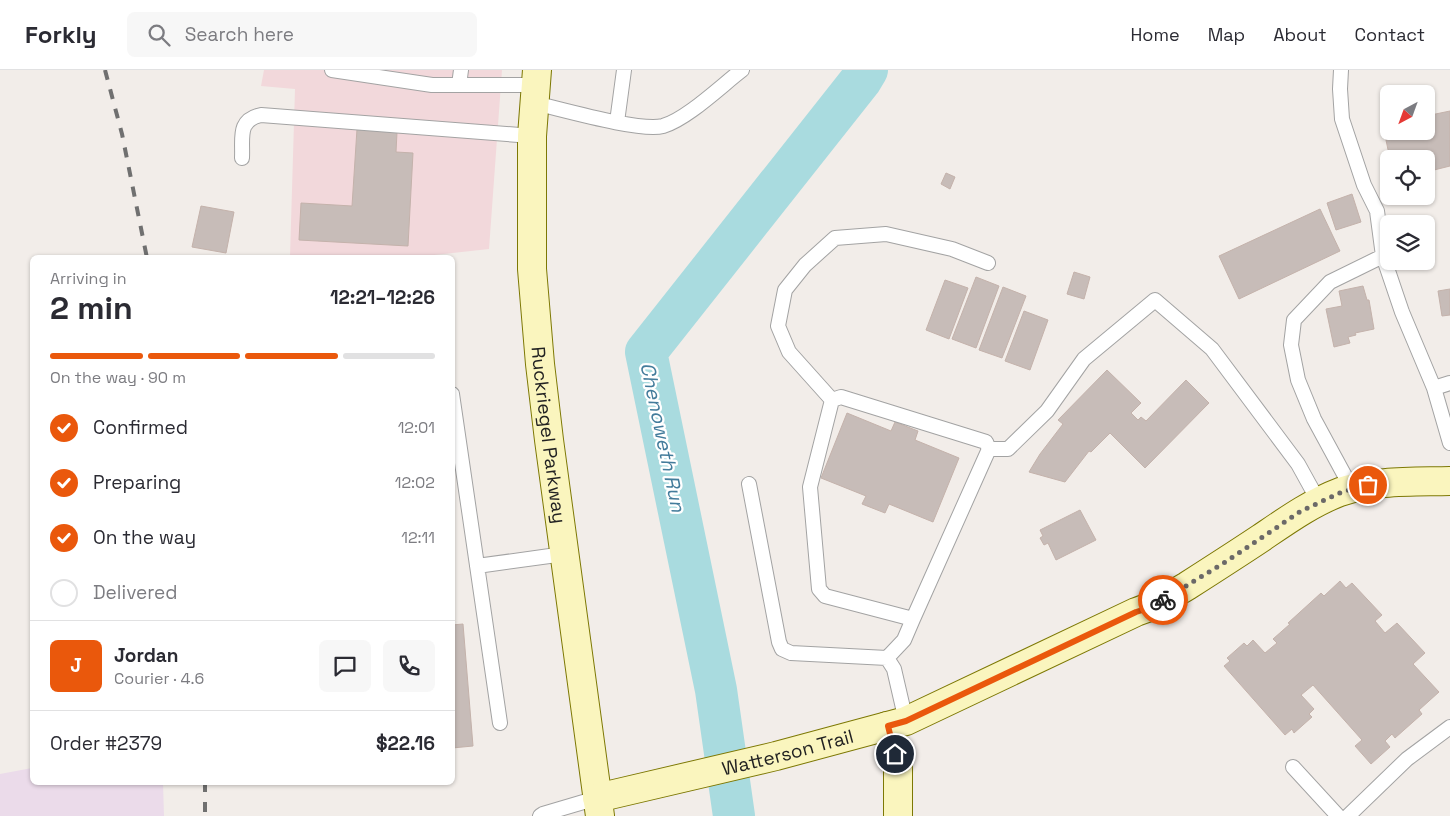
<!DOCTYPE html>
<html lang="en">
<head>
<meta charset="utf-8">
<style>
  :root { --surface:#fff; --page:#f7f7f7; --text:#2b2b33; --muted:#7c7c81; --line:#e1e1e2; --accent:#ea580c }
  body { margin:0; font-family:"Space Grotesk",sans-serif; background:var(--page); color:var(--text); height:100vh; display:flex; flex-direction:column; font-size:19px; white-space:nowrap }
  * { box-sizing:border-box; margin:0 }
  p { font-size:16px; color:var(--muted) }
  .icon { flex:none; width:28px; height:28px; fill:none; stroke:currentColor; stroke-width:2; stroke-linecap:round; stroke-linejoin:round }
  .map { position:relative; flex:1; overflow:hidden }
  .side { position:absolute; left:30px; top:185px; width:425px; height:530px; display:flex; flex-direction:column; background:var(--surface); border-radius:8px; box-shadow:0 1px 4px #0004 }
  .side>* { flex:none }
  .needle { width:32px; rotate:221deg }
  .buttons { position:absolute; left:1380px; top:15px; display:grid; gap:10px }
  .buttons a { display:grid; place-items:center; width:55px; height:55px; border-radius:8px; background:var(--surface); box-shadow:0 1px 4px #0004; font-size:25px }
  .pin { position:absolute; display:grid; place-items:center; width:42px; height:42px; color:#fff; margin:-21px; border:2px solid #fff; border-radius:50%; box-shadow:0 1px 5px #0007 }
  .courier { position:absolute; display:grid; place-items:center; width:50px; height:50px; margin:-25px; border:4px solid #ea580c; border-radius:50%; background:#fff; color:#222; box-shadow:0 1px 6px #0007 }
  .head em { font-style:normal; font-weight:800 }
  .head div { display:flex; flex-direction:column-reverse }
  .head { display:flex; align-items:center; justify-content:space-between; height:85px; padding:0 20px }
  h1 { font-size:32px; font-weight:800; line-height:38px }
  .bar { display:grid; grid-template-columns:repeat(4,1fr); gap:8px 5px; align-content:center; height:60px; padding:0 20px }
  .bar i { height:6px; border-radius:4px; background:var(--line) }
  .bar .selected { background:var(--accent) }
  .bar p { grid-column:span 4 }
  .line { display:flex; align-items:center; gap:12px; padding:0 20px; border-top:1px solid var(--line) }
  .line div { flex:1 }
  .round { display:grid; place-items:center; flex:none; width:52px; height:52px; border-radius:8px; background:var(--page) }
  ol { padding:0 20px; list-style:none }
  li { display:flex; align-items:center; gap:15px; height:55px }
  li p { margin-inline-start:auto }
  li .icon { padding:5px; border-radius:50%; background:var(--accent); color:#fff; stroke-width:4 }
  li:last-child { color:var(--muted) }
  li i { width:28px; height:28px; border:2px solid var(--line); border-radius:50% }
  header { display:flex; align-items:center; gap:30px; box-sizing:border-box; height:70px; padding:0 25px; background:var(--surface); border-bottom:1px solid var(--line) }
  header strong { font-size:24px }
  nav { display:flex; gap:28px; margin-inline-start:auto; font-size:18px }
  .search { width:350px; height:45px; background:var(--page); display:flex; align-items:center; gap:12px; box-sizing:border-box; padding:0 18px; border-radius:8px; color:var(--muted); font-size:19px }
  .map>svg:first-child { display:block }
  .commercial { fill:#f2d8db }
  .industrial { fill:#ebdbea }
  .lines { fill:none; stroke-linecap:round; stroke-linejoin:round }
  .river { stroke:#a9dbdf; stroke-width:42 }
  .building { fill:#c7bcb8; stroke:#c4b2ab }
  .lane-casing { stroke:#a3a3a3; stroke-width:16 }
  .secondary-casing { stroke:#7d7804; stroke-width:30 }
  .lane { stroke:#fff; stroke-width:14 }
  .secondary { stroke:#faf5be; stroke-width:28 }
  .rail { stroke:#707070; stroke-width:4; stroke-dasharray:10 10; stroke-linecap:butt }
  .done { stroke:#6b6968; stroke-width:5; stroke-dasharray:0 9 }
  .route { stroke:#ea580c; stroke-width:6 }
  .labels { text-anchor:middle; stroke-width:4.5; stroke-linejoin:round; paint-order:stroke }
  .street-label { font-size:19px; fill:#222; stroke:#fff }
  .water-label { font-size:20px; font-style:italic; fill:#437c9b; stroke:#fff }
</style>
</head>
<body>
<header>
<strong>Forkly</strong>
<div class="search"><svg class="icon" aria-label="search" viewBox="0 0 24 24"><circle cx="10" cy="10" r="6"/><path d="M15 15l6 6"/></svg>Search here</div>
<nav><a>Home</a><a>Map</a><a>About</a><a>Contact</a></nav>
</header>
<div class="map">
<svg width="1450" height="746" viewBox="0 0 1450 746">
  <rect width="100%" height="100%" fill="#f2ede9"/>
  <path class="commercial" d="M264 0H502L489 179 407 188 290 187 295 19 261 16Z"/>
  <path class="industrial" d="M32 698V712L163 713 164 746H0V704Z"/>
  <g class="lines">
    <path class="river" d="M734 746 716 620 646 282 861 10 867 0"/>
  </g>
  <path class="building" d="M1450 41V96L1426 102V89H1390L1383 56 1389 55V61H1426V46Z
    M357 59 397 62 396 82 413 83 408 176 299 170 301 133 352 136Z
    M946 103 955 107 950 119 941 114Z
    M1352 124 1361 152 1336 160 1327 133Z
    M201 136 234 142 226 183 192 177Z
    M1320 139 1340 181 1239 229 1219 186Z
    M1074 202 1090 207 1084 229 1067 224Z
    M976 207 999 216 976 278 952 269Z
    M945 210 968 218 949 269 926 260Z
    M1363 216 1367 230H1369L1374 259 1355 263 1356 265 1348 267 1350 273 1334 277 1326 239 1342 236 1339 221Z
    M1003 217 1026 226 1002 288 979 280Z
    M1450 219V245L1442 246 1438 221Z
    M1024 241 1048 250 1030 300 1005 291Z
    M1107 300 1141 333 1131 343 1138 350 1141 347 1146 351 1186 310 1209 333 1145 398 1110 363 1091 382 1089 381 1065 412 1029 402 1040 384 1063 354 1058 350Z
    M847 343 891 361 895 352 918 361 915 370 959 388 933 452 889 434 885 443 862 434 866 426 821 408Z
    M1080 440 1096 470 1056 490 1048 473 1044 475 1040 468 1043 466 1040 460Z
    M1340 511 1346 518 1352 513 1382 545 1375 551 1385 563 1397 553 1425 583 1413 594 1439 622 1419 640 1422 644 1395 668 1392 664 1385 671 1390 677 1371 694 1355 676 1362 670 1313 615 1301 625 1314 639 1309 644 1312 647 1294 663 1292 659 1285 665 1224 596 1230 591 1227 588 1244 573 1247 576 1253 570 1265 583 1277 573 1273 569 1290 554 1288 553 1321 523 1324 526Z
    M463 554 473 676 452 678V555Z"/>
  <g class="lines">
    <defs>
      <path id="lane" d="M332 0 432 15H536
        M1341 0 1340 19 1342 49 1364 115 1377 141 1383 186 1402 242 1434 318 1450 373
        M459 15 461 0
        M534 33C561 39 640 62 663 56 687 49 721 16 742 0
        M617 52 624 0
        M242 88C243 68 237 50 261 45L532 66
        M1434 318 1450 313
        M452 324 500 653
        M832 330 789 282 778 256 785 220 805 195 835 168 886 164 952 179 988 193
        M989 379H1008L1047 341 1084 289 1155 230 1212 279 1298 394 1319 432
        M749 414 779 572 782 579 791 583 887 588 894 599 906 651
        M1352 419 1314 349 1298 310 1291 275 1294 250 1330 212 1383 186
        M477 496 564 484
        M887 588 904 570 913 549 989 379 986 372 841 327 832 330 810 417 819 519 825 526 913 549
        M1293 697 1338 746
        M540 746 543 744 597 728
        M1348 746 1407 689 1450 657"/>
      <g id="secondary">
        <path id="s1" d="M537 0 532 66V199L540 294 549 370 600 746"/>
        <path d="M887 656 898 699V746"/>
        <path id="s2" d="M597 728 776 686 906 651 1136 542C1155 536 1170 526 1187 516 1212 500 1237 484 1261 468 1286 451 1311 433 1340 422 1375 410 1413 412 1450 411"/>
      </g>
    </defs>
    <use href="#lane" class="lane-casing"/>
    <use href="#secondary" class="secondary-casing"/>
    <use href="#lane" class="lane"/>
    <use href="#secondary" class="secondary"/>
    <path class="rail" d="M105 0 122 64 147 188
      M205 712V746"/>
  </g>
  <g class="lines">
    <path class="done" d="M1163 530 1227 491 1301 441 1342 422 1368 415"/>
    <path class="route" d="M895 684 888 656 906 651 1136 542 1152 537 1163 530"/>
  </g>
  <g class="labels">
    <g class="street-label">
      <text dy="7" stroke="none"><textPath href="#s1" startOffset="366">Ruckriegel Parkway</textPath></text>
      <text dy="7" stroke="none"><textPath href="#s2" startOffset="196">Watterson Trail</textPath></text>
    </g>
    <g class="water-label">
      <text transform="translate(663 367) rotate(78)" y="7">Chenoweth Run</text>
    </g>
  </g>
</svg>
<div class="buttons">
<a><svg class="needle" viewBox="-14 -14 28 28"><path d="M0-13l5 13h-10z" fill="#e53935"/><path d="M0 13l5-13h-10z" fill="#7c7c81"/></svg></a>
<a><svg class="icon" aria-label="locate" viewBox="0 0 24 24"><circle cx="12" cy="12" r="6"/><path d="M12 2v4M12 18v4M2 12h4M18 12h4"/></svg></a>
<a><svg class="icon" aria-label="layers" viewBox="0 0 24 24"><path d="M12 4l9 5-9 5-9-5zM3 14l9 5 9-5"/></svg></a>
</div>
<div class="pin" style="left:1368px;top:415px;background:#ea580c"><svg class="icon" aria-label="bag" viewBox="0 0 24 24"><path d="M5 8h14l-1 12H6zM9 8a3 3 0 0 1 6 0"/></svg></div>
<div class="pin" style="left:895px;top:684px;background:#1f2937"><svg class="icon" aria-label="home" viewBox="0 0 24 24"><path d="M3 11l9-7 9 7M6 9v11h12V9"/></svg></div>
<div class="courier" style="left:1163px;top:530px"><svg class="icon" aria-label="bike" viewBox="0 0 24 24"><circle cx="6" cy="16" r="4"/><circle cx="18" cy="16" r="4"/><path d="M6 16l4-8h5l3 8M10 8l3 8H6M13 5h3"/></svg></div>
<section class="side">
<div class="head"><div><h1>2 min</h1><p>Arriving in</p></div><em>12:21–12:26</em></div>
<div class="bar"><i class="selected"></i><i class="selected"></i><i class="selected"></i><i></i><p>On the way · 90 m</p></div>
<ol>
<li><svg class="icon" aria-label="check" viewBox="0 0 24 24"><path d="M5 12l5 5 9-10"/></svg>Confirmed<p>12:01</p></li>
<li><svg class="icon" aria-label="check" viewBox="0 0 24 24"><path d="M5 12l5 5 9-10"/></svg>Preparing<p>12:02</p></li>
<li><svg class="icon" aria-label="check" viewBox="0 0 24 24"><path d="M5 12l5 5 9-10"/></svg>On the way<p>12:11</p></li>
<li><i></i>Delivered</li>
</ol>
<div class="line" style="height:90px"><b class="round" style="background:var(--accent);color:#fff">J</b><div><b>Jordan</b><p>Courier · 4.6</p></div><a class="round"><svg class="icon" aria-label="chat" viewBox="0 0 24 24"><path d="M4 5h16v11H9l-5 4z"/></svg></a><a class="round"><svg class="icon" aria-label="phone" viewBox="0 0 24 24"><path d="M5 4h4l2 5-3 2q2 4 5 5l2-3 5 2v4C11 20 4 13 5 4z"/></svg></a></div>
<div class="line" style="height:65px"><div>Order #2379</div><b>$22.16</b></div>
</section>
</div>
</body>
</html>
